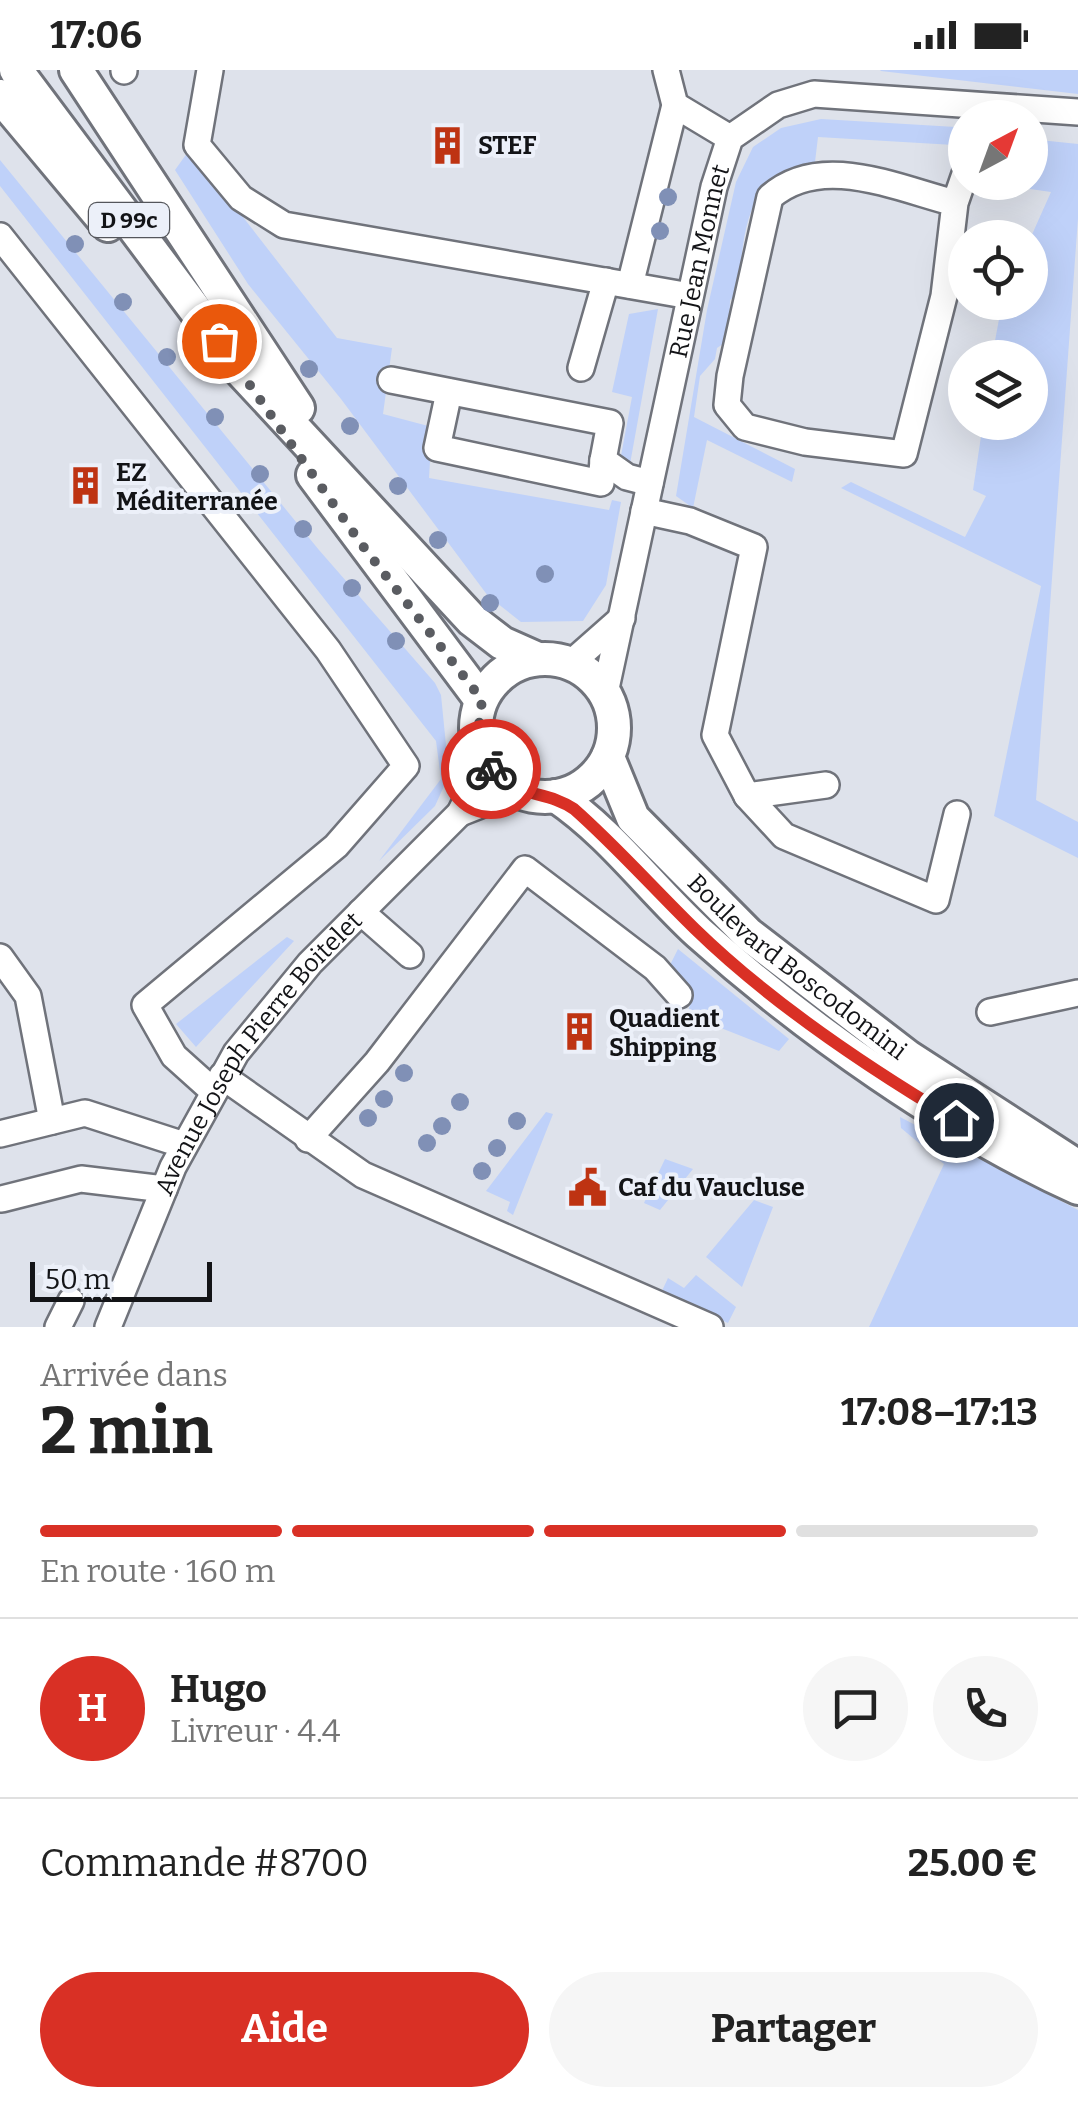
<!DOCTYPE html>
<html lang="fr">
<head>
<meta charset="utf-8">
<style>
  :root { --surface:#fff; --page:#f6f6f6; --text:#222; --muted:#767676; --line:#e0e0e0; --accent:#d93025 }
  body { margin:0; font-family:Bitter,serif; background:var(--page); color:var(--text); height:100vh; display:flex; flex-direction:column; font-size:38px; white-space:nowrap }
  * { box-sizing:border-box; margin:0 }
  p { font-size:32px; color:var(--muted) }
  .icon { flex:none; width:55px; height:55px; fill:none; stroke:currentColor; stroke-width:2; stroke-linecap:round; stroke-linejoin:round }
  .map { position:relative; height:1257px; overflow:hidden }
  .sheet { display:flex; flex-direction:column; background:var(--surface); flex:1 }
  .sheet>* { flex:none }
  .needle { width:65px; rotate:41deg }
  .fabs { position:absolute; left:948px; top:30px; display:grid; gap:20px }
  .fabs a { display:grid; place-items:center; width:100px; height:100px; border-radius:50%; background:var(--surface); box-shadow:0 10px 40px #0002; font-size:50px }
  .scale { position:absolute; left:30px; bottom:25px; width:182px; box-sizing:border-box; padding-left:10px; border:5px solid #131417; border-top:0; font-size:28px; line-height:35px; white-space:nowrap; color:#131417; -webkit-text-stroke:8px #ecf0f9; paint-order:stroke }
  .pin { position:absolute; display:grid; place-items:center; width:85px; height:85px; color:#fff; margin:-42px; border:5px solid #fff; border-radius:50%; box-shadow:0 2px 10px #0007 }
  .courier { position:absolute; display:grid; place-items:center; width:100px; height:100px; margin:-50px; border:8px solid #d93025; border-radius:50%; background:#fff; color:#222; box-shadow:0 2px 12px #0007 }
  .headline em { font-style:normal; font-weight:700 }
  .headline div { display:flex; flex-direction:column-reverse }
  .headline { display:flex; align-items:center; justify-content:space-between; height:170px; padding:0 40px }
  h1 { font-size:65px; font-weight:700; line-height:75px }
  .bar { display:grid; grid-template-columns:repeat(4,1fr); gap:15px 10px; align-content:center; height:120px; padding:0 40px }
  .bar i { height:12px; border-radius:8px; background:var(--line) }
  .bar .current { background:var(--accent) }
  .bar p { grid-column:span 4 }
  .line { display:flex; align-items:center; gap:25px; padding:0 40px; border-top:2px solid var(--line) }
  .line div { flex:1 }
  .round { display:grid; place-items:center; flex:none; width:105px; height:105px; border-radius:52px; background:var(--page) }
  .action { display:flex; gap:20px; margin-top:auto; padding:20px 40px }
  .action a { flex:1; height:115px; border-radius:60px; background:var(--accent); color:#fff; font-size:40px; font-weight:700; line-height:115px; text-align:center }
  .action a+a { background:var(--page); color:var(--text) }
  .status { display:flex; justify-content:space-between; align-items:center; height:70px; padding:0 50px; background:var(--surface); direction:ltr }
  .status svg { height:28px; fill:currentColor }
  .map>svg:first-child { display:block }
  .green { fill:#bfd1f9 }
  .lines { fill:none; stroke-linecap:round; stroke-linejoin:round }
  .minor-casing { stroke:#70737b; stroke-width:30 }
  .major-casing { stroke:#70737b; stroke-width:38 }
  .minor { stroke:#fff; stroke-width:25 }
  .major { stroke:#fff; stroke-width:32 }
  .tree { fill:#8090b6 }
  .done { stroke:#5a5c61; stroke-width:10; stroke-dasharray:0 18 }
  .route { stroke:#d93025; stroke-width:12 }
  .labels { text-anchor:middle; stroke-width:8; stroke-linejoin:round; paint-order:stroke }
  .shield { fill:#ecf0f9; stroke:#54565b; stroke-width:2.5 }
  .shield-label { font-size:22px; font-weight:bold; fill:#131417 }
  .poi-label { font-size:25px; font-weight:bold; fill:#131417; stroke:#ecf0f9; text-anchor:start }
  .street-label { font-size:25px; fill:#131417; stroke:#ecf0f9 }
</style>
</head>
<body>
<div class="status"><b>17:06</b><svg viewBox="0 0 49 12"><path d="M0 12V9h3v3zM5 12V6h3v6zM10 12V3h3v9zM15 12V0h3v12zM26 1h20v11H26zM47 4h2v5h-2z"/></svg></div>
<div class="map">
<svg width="1078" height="1257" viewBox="0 0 1078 1257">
  <rect width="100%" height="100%" fill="#dee2eb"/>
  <path class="green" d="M880 0H1078V24L881 1Z
    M821 49 956 57 961 70 956 105 951 108 957 83 954 75 818 67 815 92C743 103 744 164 738 224L730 230 729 270 717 278 715 289 700 306 694 347 795 399 792 412 707 370 693 438 676 426 707 240 736 112 753 77 781 58Z
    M1030 69 1078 74V148L1036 730 1078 752V788L994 746 1041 516 841 418 851 412 965 467 986 426 973 420 983 353 1030 352V288L992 287 1002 233 1030 232V169L1051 122 989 113 1030 112Z
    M190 79 337 268 392 278 383 344 432 357 429 408 609 440 612 430 621 432 606 515 583 551 521 552 488 526 341 329 248 214 175 100Z
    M0 90 319 480 435 613 441 625 449 705 435 736 379 791 441 709 436 671 0 116Z
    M658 239 630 394 620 391 632 327 612 322 629 244Z
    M287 867 294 871 196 977 176 954Z
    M678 879 789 969 779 981 688 945 692 921 669 897Z
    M546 1042 553 1044 513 1145 507 1141 510 1132 486 1121Z
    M900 1047 1078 1140V1257H869L944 1094 901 1058Z
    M665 1089 693 1099 660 1140 644 1133Z
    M754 1130 773 1137 742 1217 706 1187Z
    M696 1205 736 1237 728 1253 661 1223 668 1208 684 1218Z"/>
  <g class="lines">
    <defs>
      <g id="minor">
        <path d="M124 0V1"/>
        <path d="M210 0 197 75 241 128 284 155 690 226"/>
        <path d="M666 0 675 35 730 68"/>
        <path d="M955 133 944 226 904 384 805 372 745 357 727 335 730 306 770 127C821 82 896 118 955 133L965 104"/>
        <path d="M0 166 328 580 406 696 336 776 145 935 174 986 213 1021"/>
        <path d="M630 215 675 35"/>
        <path d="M581 298 606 211"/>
        <path d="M391 310 610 353 603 390 627 407 650 413"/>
        <path d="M449 322 437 378 601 413 603 390"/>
        <path d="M644 441 690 451 754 477 715 665 747 726 826 715"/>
        <path d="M571 593 622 548"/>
        <path id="s1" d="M605 623 714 117 730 68 778 35 814 24 1078 42"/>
        <path d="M747 726 784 766 936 830 957 744"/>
        <path d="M460 743 516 721"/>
        <path d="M361 842 410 885"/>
        <path d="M0 887 28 926 52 1051"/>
        <path d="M990 942 1078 923"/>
        <path d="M222 1006 363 1105 710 1257"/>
        <path d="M0 1064 85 1043 184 1075"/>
        <path d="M308 1069 377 992 525 799 655 898 679 925"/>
        <path d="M2 1129 81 1109 164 1119"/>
        <path d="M58 1257 71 1231"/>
        <path id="s2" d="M108 1257 173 1097 236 983 310 893 460 743 485 692"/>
      </g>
      <g id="major">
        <path d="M16 0 241 301 472 550 502 573 538 589"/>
        <path d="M76 0 298 338"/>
        <path d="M0 26 108 155"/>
        <path d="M313 405 481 630"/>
        <circle cx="545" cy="658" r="69"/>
        <path id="s3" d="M608 687 633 748 748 864 908 987 1078 1097"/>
        <path d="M556 726C612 764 650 818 699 863 805 958 948 1059 1078 1118"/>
      </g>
    </defs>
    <use href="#minor" class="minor-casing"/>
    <use href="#major" class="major-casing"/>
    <use href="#minor" class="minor"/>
    <use href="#major" class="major"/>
  </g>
  <g class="tree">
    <circle cx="668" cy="127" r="9"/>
    <circle cx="660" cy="161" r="9"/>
    <circle cx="75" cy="174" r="9"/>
    <circle cx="123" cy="232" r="9"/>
    <circle cx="167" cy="287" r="9"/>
    <circle cx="309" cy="299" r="9"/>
    <circle cx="215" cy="347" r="9"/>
    <circle cx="350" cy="356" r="9"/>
    <circle cx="260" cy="404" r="9"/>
    <circle cx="398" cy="416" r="9"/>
    <circle cx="303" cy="459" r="9"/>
    <circle cx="438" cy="470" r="9"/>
    <circle cx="545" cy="504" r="9"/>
    <circle cx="352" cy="518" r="9"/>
    <circle cx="490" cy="533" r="9"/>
    <circle cx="396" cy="571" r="9"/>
    <circle cx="404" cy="1003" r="9"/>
    <circle cx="384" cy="1029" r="9"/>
    <circle cx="460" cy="1032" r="9"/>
    <circle cx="368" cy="1048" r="9"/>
    <circle cx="517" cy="1051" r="9"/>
    <circle cx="442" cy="1056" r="9"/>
    <circle cx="427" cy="1073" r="9"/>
    <circle cx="497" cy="1078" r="9"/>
    <circle cx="482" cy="1101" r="9"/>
  </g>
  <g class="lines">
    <path class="done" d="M219 271 362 475 482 630 477 672 491 699"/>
    <path class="route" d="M491 699C515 728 547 720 574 739 617 777 654 819 695 859 771 933 865 996 956 1050"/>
  </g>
  <defs>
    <symbol id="building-bare" viewBox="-9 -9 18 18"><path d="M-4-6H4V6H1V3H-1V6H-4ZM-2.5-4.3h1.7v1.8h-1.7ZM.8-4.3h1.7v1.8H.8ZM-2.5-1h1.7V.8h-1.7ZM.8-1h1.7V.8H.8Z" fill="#be3312" stroke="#ecf0f9" stroke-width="2.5" paint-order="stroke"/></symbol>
    <symbol id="civic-bare" viewBox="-9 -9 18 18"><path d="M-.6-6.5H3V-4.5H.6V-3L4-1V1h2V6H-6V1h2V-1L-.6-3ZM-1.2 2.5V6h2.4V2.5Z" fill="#be3312" stroke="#ecf0f9" stroke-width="2.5" paint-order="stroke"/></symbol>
  </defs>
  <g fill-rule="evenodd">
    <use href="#building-bare" x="420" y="48" width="55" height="55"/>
    <use href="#building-bare" x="58" y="388" width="55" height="55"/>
    <use href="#building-bare" x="552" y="934" width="55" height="55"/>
    <use href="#civic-bare" x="560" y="1090" width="55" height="55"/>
  </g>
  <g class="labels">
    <rect class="shield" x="89" y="133" width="80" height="34" rx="8"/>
    <g class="shield-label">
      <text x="129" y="158">D 99c</text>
    </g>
    <g class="poi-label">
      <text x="478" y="84">STEF</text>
      <text x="116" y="411">EZ<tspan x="116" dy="29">Méditerranée</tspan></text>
      <text x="609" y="957">Quadient<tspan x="609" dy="29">Shipping</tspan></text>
      <text x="618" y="1126">Caf du Vaucluse</text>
    </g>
    <g class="street-label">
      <text dy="9" stroke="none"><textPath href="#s1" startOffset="442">Rue Jean Monnet</textPath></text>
      <text dy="9" stroke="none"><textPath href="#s3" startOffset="288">Boulevard Boscodomini</textPath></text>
      <text dy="9" stroke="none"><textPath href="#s2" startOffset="315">Avenue Joseph Pierre Boitelet</textPath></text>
    </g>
  </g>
</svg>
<div class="fabs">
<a><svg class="needle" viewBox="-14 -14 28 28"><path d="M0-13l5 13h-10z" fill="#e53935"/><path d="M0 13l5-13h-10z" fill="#767676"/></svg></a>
<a><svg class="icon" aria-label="locate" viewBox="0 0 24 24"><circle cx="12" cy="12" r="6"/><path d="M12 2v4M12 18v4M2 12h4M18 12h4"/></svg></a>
<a><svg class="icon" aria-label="layers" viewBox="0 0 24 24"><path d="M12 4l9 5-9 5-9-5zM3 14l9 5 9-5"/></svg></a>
</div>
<div class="scale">50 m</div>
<div class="pin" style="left:219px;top:271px;background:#ea580c"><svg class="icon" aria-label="bag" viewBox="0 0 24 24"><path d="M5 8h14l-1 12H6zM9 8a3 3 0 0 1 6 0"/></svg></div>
<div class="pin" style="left:956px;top:1050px;background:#1f2937"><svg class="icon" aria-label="home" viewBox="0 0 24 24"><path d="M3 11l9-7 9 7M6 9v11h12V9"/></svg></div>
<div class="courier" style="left:491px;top:699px"><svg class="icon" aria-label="bike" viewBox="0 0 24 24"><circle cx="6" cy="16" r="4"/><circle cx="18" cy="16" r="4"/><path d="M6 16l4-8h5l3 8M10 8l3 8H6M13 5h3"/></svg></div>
</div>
<section class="sheet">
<div class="headline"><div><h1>2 min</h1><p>Arrivée dans</p></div><em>17:08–17:13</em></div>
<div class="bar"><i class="current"></i><i class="current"></i><i class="current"></i><i></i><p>En route · 160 m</p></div>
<div class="line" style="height:180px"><b class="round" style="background:var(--accent);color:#fff">H</b><div><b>Hugo</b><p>Livreur · 4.4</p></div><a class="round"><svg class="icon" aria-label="chat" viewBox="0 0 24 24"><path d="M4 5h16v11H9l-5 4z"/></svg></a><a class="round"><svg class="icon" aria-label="phone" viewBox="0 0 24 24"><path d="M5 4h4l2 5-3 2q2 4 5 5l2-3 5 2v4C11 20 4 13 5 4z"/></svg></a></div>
<div class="line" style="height:130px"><div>Commande #8700</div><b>25.00 €</b></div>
<div class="action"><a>Aide</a><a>Partager</a></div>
</section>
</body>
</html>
